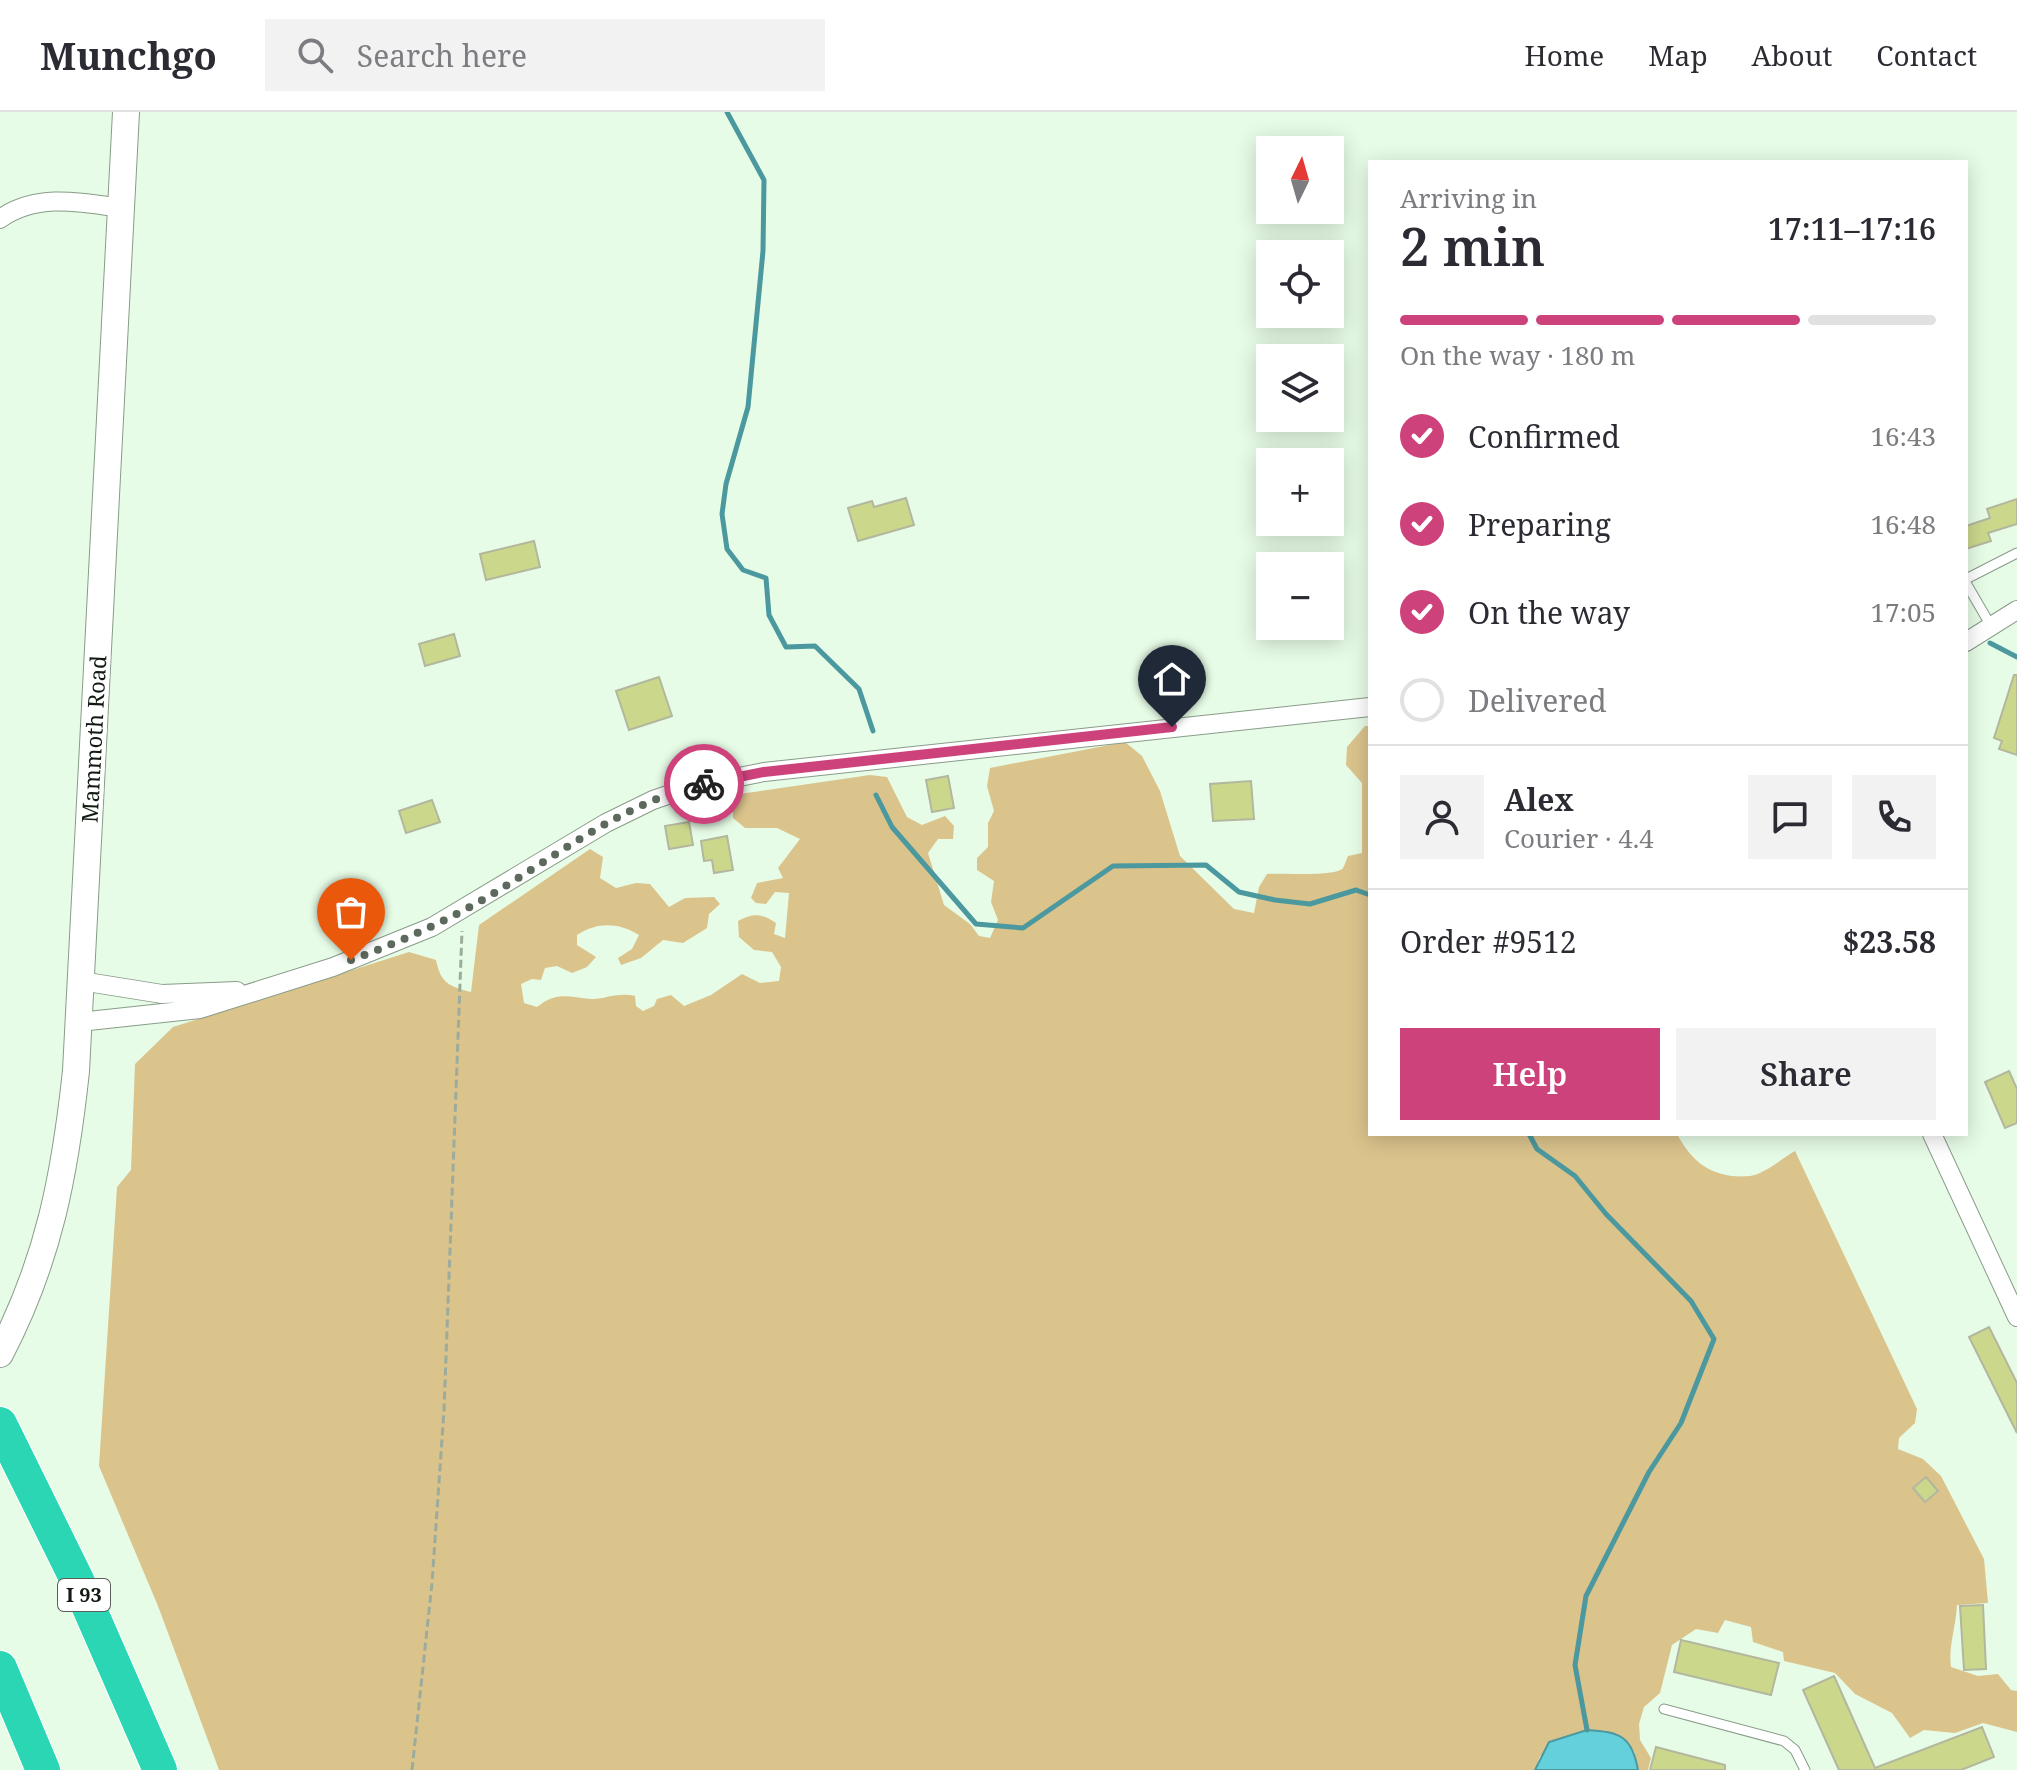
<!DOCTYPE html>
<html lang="en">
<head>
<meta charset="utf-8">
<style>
  :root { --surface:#fff; --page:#f2f2f3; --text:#2b2b33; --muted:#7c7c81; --line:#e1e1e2; --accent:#cd427a }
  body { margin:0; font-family:"Noto Serif",serif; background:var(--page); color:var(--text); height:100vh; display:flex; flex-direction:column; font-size:30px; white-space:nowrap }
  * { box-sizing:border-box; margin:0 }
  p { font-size:26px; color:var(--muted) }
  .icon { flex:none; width:44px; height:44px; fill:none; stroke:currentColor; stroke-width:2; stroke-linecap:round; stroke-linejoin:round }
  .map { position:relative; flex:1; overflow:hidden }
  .panel { position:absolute; left:1368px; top:48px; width:600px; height:976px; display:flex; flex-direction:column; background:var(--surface); border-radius:0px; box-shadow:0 4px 20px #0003 }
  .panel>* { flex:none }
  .needle { width:52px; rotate:5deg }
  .controls { position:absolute; left:1256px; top:24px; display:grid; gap:16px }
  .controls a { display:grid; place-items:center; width:88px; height:88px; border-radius:0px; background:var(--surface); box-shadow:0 4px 20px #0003; font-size:40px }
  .pin { position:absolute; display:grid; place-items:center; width:68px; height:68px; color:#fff; margin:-82px -34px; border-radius:50% 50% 50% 0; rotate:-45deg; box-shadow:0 0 8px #0007 }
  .pin .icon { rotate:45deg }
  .courier { position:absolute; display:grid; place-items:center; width:80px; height:80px; margin:-40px; border:6px solid #cd427a; border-radius:50%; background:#fff; color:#222; box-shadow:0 2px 10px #0007 }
  .head em { font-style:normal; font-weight:600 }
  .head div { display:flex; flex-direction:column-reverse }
  .head { display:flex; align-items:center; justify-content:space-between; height:136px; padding:0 32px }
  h1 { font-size:52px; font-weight:600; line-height:60px }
  .bar { display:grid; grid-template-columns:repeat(4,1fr); gap:12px 8px; align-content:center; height:96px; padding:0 32px }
  .bar i { height:10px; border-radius:6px; background:var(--line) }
  .bar .current { background:var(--accent) }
  .bar p { grid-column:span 4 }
  .line { display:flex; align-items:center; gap:20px; padding:0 32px; border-top:2px solid var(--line) }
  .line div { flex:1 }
  .round { display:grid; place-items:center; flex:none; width:84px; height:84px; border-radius:0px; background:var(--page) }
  ol { padding:0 32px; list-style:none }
  li { display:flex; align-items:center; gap:24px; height:88px }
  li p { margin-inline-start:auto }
  li .icon { padding:8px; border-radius:50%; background:var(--accent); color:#fff; stroke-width:4 }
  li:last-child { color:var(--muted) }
  li i { width:44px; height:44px; border:4px solid var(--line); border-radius:50% }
  .primary-button { display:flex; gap:16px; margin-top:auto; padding:16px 32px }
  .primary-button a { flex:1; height:92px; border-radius:0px; background:var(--accent); color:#fff; font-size:32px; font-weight:600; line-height:92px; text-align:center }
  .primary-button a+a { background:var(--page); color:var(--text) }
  header { display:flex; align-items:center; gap:48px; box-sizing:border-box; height:112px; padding:0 40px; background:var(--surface); border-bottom:2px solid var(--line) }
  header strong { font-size:38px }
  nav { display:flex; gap:44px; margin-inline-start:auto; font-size:28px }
  .search { width:560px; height:72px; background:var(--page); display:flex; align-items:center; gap:20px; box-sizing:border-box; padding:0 28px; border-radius:0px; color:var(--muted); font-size:30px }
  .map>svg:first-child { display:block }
  .green { fill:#dbc38c }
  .water { fill:#64d0db; stroke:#4b999f; stroke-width:2 }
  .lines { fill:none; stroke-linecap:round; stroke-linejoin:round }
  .stream { stroke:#4b999f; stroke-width:5 }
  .building { fill:#cbd88c; stroke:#b2b79e; stroke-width:2 }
  .service-casing { stroke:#889c89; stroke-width:11 }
  .minor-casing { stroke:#889c89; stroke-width:20 }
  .secondary-casing { stroke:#889c89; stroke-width:28 }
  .motorway-casing { stroke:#fff; stroke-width:36 }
  .path { stroke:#9cac9c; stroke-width:3; stroke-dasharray:8 4; stroke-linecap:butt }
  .service { stroke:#fff; stroke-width:9 }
  .minor { stroke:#fff; stroke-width:18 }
  .secondary { stroke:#fff; stroke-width:26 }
  .motorway { stroke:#2bd6b4; stroke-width:34 }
  .done { stroke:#5d695d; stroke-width:8; stroke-dasharray:0 14.4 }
  .route { stroke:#cd427a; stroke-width:10 }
  .labels { text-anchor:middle; stroke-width:8; stroke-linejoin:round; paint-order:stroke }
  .shield { fill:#fff; stroke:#595f59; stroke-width:2 }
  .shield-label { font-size:20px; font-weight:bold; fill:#121a12 }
  .street-label { font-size:22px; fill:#121a12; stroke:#fff }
</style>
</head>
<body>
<header>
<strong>Munchgo</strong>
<div class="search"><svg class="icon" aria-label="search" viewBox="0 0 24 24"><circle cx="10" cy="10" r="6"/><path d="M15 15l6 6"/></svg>Search here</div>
<nav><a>Home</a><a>Map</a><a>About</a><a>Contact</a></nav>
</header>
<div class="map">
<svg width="2017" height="1658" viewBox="0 0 2017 1658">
  <rect width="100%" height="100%" fill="#e7fce7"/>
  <path class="green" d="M1365 614H1370V1022H1677C1693 1052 1714 1067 1750 1064 1764 1062 1783 1046 1795 1039L1917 1297 1915 1311 1899 1326 1898 1337 1923 1347 1941 1364 1984 1447 1988 1491 1957 1493C1956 1514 1948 1536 1951 1555L1978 1564 1998 1562 2011 1578 2017 1579V1620L1983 1611 1955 1621 1924 1618 1910 1626 1892 1601 1855 1582 1835 1561 1784 1549 1783 1540 1753 1530 1751 1515 1725 1508 1718 1521 1696 1517 1672 1533 1660 1581 1644 1595 1639 1612 1640 1628 1651 1646 1648 1658H1638L1634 1639 1540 1644 1535 1658H219L158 1494 99 1354 117 1075 131 1058 135 952 173 915 409 840 436 848C441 872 449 874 471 880L479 813 590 737 603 745 600 766 616 776 636 771 650 772 669 795 685 786 714 785 720 792 709 802 707 816 683 831 663 828 641 846 621 853 618 846 632 837 639 823C618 810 597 810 577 823V833L596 845 587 855 572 861 557 854 545 856 541 868 532 867 521 872 524 891 537 895C556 879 569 885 591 887 605 888 614 880 635 884L636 894 643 899 654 894 657 887 671 883 684 894 711 883 742 862 760 871 779 869 781 855 772 840 754 838 739 825 738 809C753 801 761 801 776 811L774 822 785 826 789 781 775 780 766 792 756 791 751 786 757 771 783 766 778 756 800 727 777 716H745L733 706V683L870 663 887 665 907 705 922 713 945 704 954 714 953 727H938L928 741 944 793 970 812 979 824 990 826 998 808 991 790 994 769 977 758V746L988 735V711L994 699 987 674 990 656 1125 630 1142 644 1160 679 1180 744 1234 797 1254 801 1259 775 1267 762C1281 761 1336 765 1343 756 1344 755 1347 746 1348 744L1362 741V671L1346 653 1347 635Z"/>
  <path class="water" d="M1587 1618C1620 1620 1632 1624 1638 1658H1535L1549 1630Z"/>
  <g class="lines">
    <path class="stream" d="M727 0 764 68 763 139 748 295 726 372 722 402 727 437 743 458 766 466 769 503 786 535 815 534 859 577 873 619
      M1990 531 2017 545
      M876 683 892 715 976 812 1023 816 1113 754 1206 753 1239 780 1275 788 1310 792 1356 778 1370 783
      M1529 1022 1537 1037 1575 1064 1606 1102 1691 1189 1714 1227 1681 1311 1649 1360 1586 1484 1575 1553 1587 1618"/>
  </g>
  <path class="building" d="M906 386 914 413 858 429 848 396 872 389 874 395Z
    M2017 387V412L1988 421 1991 429 1966 437V414L1990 406 1987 397Z
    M534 429 540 455 486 468 480 442Z
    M454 522 460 544 425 554 419 532Z
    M2014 563H2017V643L1999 637 2002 629 1994 626Z
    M659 565 672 604 629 618 616 579Z
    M948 664 954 696 932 700 926 668Z
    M1251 669 1254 707 1213 709 1210 672Z
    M432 688 440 710 406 721 399 699Z
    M689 710 693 733 669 737 665 714Z
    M727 724 733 758 714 761 712 748 704 749 701 729Z
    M2009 959 2017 977V1011L2005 1016 1985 970Z
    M1989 1215 2017 1271V1321L1969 1225Z
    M1926 1365 1938 1379 1925 1390 1913 1376Z
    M1983 1493 1986 1557 1964 1558 1960 1494Z
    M1681 1528 1779 1551 1771 1583 1674 1560Z
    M1834 1564 1875 1656 1982 1615 1994 1645 1961 1658H1839L1803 1578Z
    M1656 1635 1725 1653V1658H1650Z"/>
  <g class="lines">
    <defs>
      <path id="service" d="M1966 467 2017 441
        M1966 471 1991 514
        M1664 1597 1784 1629 1795 1638 1805 1658"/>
      <path id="minor" d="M0 107C36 81 80 90 121 96
        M1966 530 2017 498
        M81 869 162 882 237 879
        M79 910 200 897 333 855 432 815 606 711 653 688 694 674 764 660 1370 595
        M1932 1022 2017 1205"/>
      <path id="secondary" d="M0 1242C49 1148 65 1062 76 959L126 0"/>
      <path id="motorway" d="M0 1312 77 1468 160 1658
        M0 1556 43 1658"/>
    </defs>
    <use href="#service" class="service-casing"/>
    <use href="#minor" class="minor-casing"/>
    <use href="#secondary" class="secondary-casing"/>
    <use href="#motorway" class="motorway-casing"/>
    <path class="path" d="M412 1658 432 1471 444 1298 462 819"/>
    <use href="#service" class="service"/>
    <use href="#minor" class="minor"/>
    <use href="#secondary" class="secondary"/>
    <use href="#motorway" class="motorway"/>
  </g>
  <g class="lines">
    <path class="done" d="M351 848C400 830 447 809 491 783 559 742 625 690 704 672"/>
    <path class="route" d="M704 672 764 660 1172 615"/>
  </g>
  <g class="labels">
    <rect class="shield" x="58" y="1467" width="52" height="32" rx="6"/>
    <g class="shield-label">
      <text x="84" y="1490">I 93</text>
    </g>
    <g class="street-label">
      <text transform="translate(94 627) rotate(-87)" y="8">Mammoth Road</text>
    </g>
  </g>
</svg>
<div class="controls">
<a><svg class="needle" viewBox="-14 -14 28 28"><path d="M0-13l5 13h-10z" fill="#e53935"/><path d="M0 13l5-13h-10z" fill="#7c7c81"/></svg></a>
<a><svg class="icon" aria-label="locate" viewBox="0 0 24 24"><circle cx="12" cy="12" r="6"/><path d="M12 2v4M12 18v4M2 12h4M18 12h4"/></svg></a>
<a><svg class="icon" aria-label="layers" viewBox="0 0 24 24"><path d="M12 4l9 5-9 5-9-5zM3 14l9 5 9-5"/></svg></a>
<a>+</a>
<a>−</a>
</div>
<div class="pin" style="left:351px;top:848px;background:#ea580c"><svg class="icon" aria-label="bag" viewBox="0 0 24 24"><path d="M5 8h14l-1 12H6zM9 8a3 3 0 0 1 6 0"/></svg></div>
<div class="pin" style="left:1172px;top:615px;background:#1f2937"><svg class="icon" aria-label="home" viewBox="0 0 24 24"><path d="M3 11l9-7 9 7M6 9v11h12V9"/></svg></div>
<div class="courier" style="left:704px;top:672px"><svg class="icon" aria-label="bike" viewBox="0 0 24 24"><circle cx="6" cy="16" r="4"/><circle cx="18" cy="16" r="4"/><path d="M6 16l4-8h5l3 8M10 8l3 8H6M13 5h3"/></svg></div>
<section class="panel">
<div class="head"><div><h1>2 min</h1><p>Arriving in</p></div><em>17:11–17:16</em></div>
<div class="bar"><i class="current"></i><i class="current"></i><i class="current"></i><i></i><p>On the way · 180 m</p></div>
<ol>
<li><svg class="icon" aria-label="check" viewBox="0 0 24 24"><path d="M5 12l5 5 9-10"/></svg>Confirmed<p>16:43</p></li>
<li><svg class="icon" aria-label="check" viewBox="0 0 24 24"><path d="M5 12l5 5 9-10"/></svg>Preparing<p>16:48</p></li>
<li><svg class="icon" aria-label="check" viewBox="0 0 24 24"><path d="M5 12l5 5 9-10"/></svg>On the way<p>17:05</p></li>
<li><i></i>Delivered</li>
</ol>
<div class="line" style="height:144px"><a class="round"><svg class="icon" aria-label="person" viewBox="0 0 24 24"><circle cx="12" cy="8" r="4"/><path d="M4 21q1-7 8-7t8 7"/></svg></a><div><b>Alex</b><p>Courier · 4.4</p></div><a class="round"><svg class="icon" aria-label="chat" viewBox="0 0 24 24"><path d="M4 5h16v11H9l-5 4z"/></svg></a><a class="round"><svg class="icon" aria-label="phone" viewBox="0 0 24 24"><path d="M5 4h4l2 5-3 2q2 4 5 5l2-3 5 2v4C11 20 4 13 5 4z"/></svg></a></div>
<div class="line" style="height:104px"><div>Order #9512</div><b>$23.58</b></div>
<div class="primary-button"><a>Help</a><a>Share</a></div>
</section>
</div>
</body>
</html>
